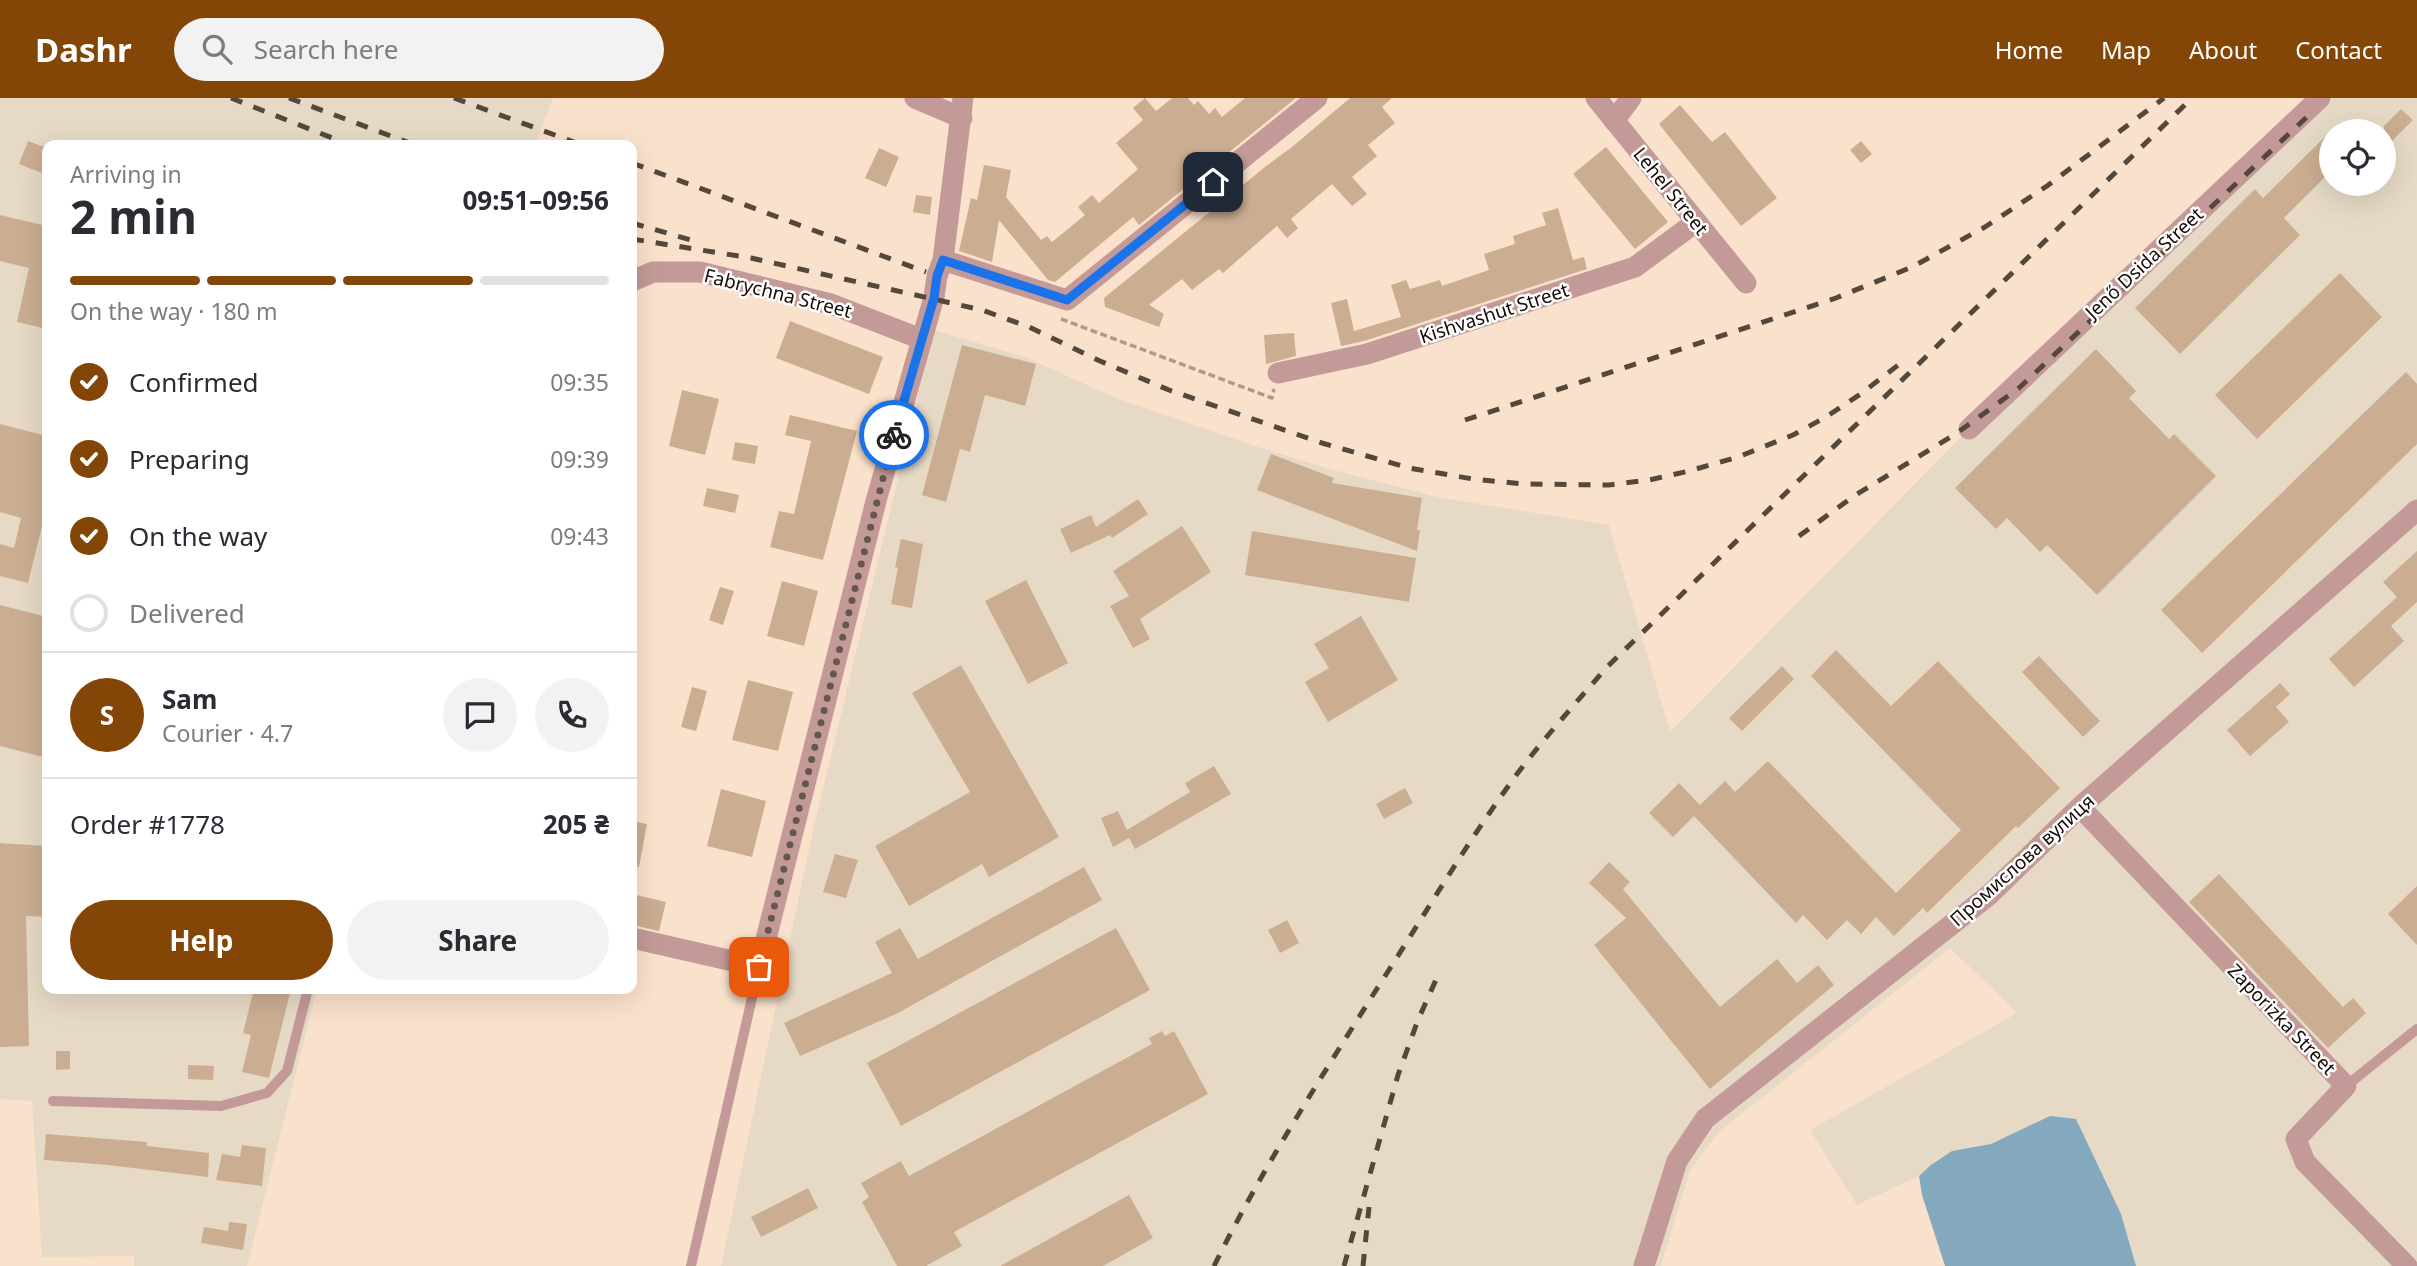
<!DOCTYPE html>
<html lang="en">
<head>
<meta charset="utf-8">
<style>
  :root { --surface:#fff; --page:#f2f2f3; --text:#2b2b33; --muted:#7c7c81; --line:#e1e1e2; --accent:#844607 }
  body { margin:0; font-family:"Noto Sans",sans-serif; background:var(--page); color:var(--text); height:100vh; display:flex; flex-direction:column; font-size:26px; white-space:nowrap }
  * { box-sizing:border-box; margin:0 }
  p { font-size:23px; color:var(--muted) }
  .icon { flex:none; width:38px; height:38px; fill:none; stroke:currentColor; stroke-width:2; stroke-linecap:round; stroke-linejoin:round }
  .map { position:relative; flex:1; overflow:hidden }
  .drawer { position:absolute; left:42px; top:42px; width:595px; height:854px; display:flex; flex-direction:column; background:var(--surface); border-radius:14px; box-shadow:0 7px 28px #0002 }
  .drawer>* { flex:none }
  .buttons { position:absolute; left:2319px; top:21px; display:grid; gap:14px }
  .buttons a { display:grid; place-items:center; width:77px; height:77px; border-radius:50%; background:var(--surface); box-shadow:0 7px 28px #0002; font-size:35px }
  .pin { position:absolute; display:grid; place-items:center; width:60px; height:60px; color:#fff; margin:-30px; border-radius:14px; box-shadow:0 4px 10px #0006 }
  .courier { position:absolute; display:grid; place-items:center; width:70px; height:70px; margin:-35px; border:5px solid #1a73e8; border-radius:50%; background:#fff; color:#222; box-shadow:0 2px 9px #0007 }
  .summary em { font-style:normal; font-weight:700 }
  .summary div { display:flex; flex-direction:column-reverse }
  .summary { display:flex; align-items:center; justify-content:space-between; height:119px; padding:0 28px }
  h1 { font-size:46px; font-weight:700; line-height:52px }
  .bar { display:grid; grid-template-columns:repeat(4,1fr); gap:10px 7px; align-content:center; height:84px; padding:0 28px }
  .bar i { height:9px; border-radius:5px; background:var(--line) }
  .bar .current { background:var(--accent) }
  .bar p { grid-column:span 4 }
  .line { display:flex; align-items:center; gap:18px; padding:0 28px; border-top:2px solid var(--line) }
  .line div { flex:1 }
  .round { display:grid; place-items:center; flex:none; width:74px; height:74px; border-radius:37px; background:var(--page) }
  ol { padding:0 28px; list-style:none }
  li { display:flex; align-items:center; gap:21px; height:77px }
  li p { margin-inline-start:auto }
  li .icon { padding:7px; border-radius:50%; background:var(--accent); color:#fff; stroke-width:4 }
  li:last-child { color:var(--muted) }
  li i { width:38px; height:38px; border:4px solid var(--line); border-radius:50% }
  .primary-button { display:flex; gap:14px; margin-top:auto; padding:14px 28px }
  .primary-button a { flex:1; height:80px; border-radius:42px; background:var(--accent); color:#fff; font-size:28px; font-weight:700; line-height:80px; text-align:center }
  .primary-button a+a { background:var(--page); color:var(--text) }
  header { display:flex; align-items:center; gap:42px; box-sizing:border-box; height:98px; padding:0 35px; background:var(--accent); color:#fff }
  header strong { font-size:33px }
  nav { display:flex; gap:38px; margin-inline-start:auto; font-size:24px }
  .search { width:490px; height:63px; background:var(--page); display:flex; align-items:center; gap:18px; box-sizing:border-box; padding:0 24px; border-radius:38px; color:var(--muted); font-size:26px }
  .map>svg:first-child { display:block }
  .industrial { fill:#e6dac6; fill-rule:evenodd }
  .water { fill:#84a9bf }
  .building { fill:#cbae92 }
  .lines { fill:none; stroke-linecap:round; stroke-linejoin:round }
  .path { stroke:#ad9a89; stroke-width:3.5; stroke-dasharray:7 3.5; stroke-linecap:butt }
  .lane { stroke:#c39a98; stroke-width:10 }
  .street { stroke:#c39a98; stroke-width:21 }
  .rail { stroke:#54483c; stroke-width:5; stroke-dasharray:12 12; stroke-linecap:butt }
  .done { stroke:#65574b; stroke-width:7; stroke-dasharray:0 12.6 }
  .route { stroke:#1a73e8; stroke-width:9 }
  .labels { text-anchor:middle; stroke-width:5; stroke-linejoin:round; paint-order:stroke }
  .street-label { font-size:19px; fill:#150d06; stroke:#fff }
</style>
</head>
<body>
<header>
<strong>Dashr</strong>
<div class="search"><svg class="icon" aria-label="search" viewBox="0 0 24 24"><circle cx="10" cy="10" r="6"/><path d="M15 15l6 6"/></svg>Search here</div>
<nav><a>Home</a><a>Map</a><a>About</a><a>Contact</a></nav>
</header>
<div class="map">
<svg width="2417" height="1168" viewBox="0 0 2417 1168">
  <rect width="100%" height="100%" fill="#fae1cb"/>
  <path class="industrial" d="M0 0H553L535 47H47V891H317L247 1168H134V1158L42 1159 32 1003 0 1001Z
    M2320 0H2417V1168H2136L2132 1157 2050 1018 1991 1046 1952 1053 1931 1067 1919 1078 1857 1107 1810 1032 2017 915 1950 850 1720 1033 1690 1072 1661 1168H721L813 732 934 232 1028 260 1113 299 1255 348 1326 370 1437 399 1609 427 1670 634 1969 331ZM2331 33H2384V86H2331Z"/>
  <path class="water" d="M2050 1018 2076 1021 2121 1116 2136 1168H1945L1922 1097 1919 1078 1931 1067 1952 1053 1991 1046Z"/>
  <path class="building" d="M1145 0 1156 13 1172 0H1188L1194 7 1198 3 1209 16 1215 10 1222 19 1245 0H1296L1139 127 1133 119 1055 184 1048 182 999 122 992 164 959 153 971 100 977 102 984 67 1011 72 1006 99 1041 142 1047 138 1052 144 1085 117 1078 109 1092 97 1099 105 1138 71 1116 45 1143 22 1133 10Z
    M1350 0H1392L1382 9 1395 25 1368 47 1377 58 1352 79 1367 96 1352 108 1332 86 1291 121 1298 130 1287 140 1277 128 1223 175 1219 171 1192 192 1182 181 1149 207 1164 216 1159 229 1105 209 1104 200 1265 69 1292 49Z
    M1680 7 1712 44 1725 34 1777 100 1741 128 1659 26Z
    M2401 11 2413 22 2384 51V28Z
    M2331 33V73L2284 120 2300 137 2180 256 2135 210 2255 91 2263 100Z
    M28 43 47 50V77L19 66Z
    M1861 43 1872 56 1861 65 1850 52Z
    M1606 49 1668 124 1635 151 1573 76Z
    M879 50 899 59 886 89 865 80Z
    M916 97 932 99 930 117 913 114Z
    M1558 110 1573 162 1584 159 1587 171 1364 243 1341 248 1331 205 1347 201 1354 233 1401 219 1391 187 1406 182 1410 191 1440 182 1442 188 1489 172 1484 156 1515 146 1513 138 1546 127 1542 115Z
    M0 117 47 128V231L17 224 29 170 0 163Z
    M2340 175 2382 219 2257 341 2215 297Z
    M790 223 883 259 869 296 776 260Z
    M1294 235 1296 258 1266 266 1264 237Z
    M962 247 1036 266 1025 308 985 297 970 354 960 351 946 404 922 397Z
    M2096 251 2136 293 2129 300 2169 341 2174 336 2216 378 2097 497 2047 447 2040 454 2007 420 1996 431 1955 390Z
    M2406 274 2417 286V346L2202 555 2161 512Z
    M682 292 719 301 705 357 669 348Z
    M790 317 857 333 823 462 770 449 779 413 794 416 811 343 785 337Z
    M0 326 47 338V429L42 428 28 485 0 478V446L14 450 21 420 0 414Z
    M735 344 758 348 755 366 732 362Z
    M1271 356 1334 380 1332 385 1422 400 1417 432H1420L1417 453 1257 392Z
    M707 390 739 397 735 415 703 408Z
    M1138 401 1148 416 1112 440 1110 437 1071 455 1060 431 1091 417 1096 429Z
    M1182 428 1211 474 1140 521 1150 541 1133 550 1110 508 1129 498 1113 473Z
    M1252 433 1416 460 1409 504 1245 477Z
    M901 441 923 446 912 510 891 506 898 470 895 469Z
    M2417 453V504L2391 528 2404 543 2354 589 2329 561 2397 499 2383 484Z
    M1026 482 1068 565 1028 586 985 503Z
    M782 483 818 493 804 548 767 538Z
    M720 489 734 493 723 527 709 522Z
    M0 507 47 519V660L0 648Z
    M1361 518 1398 582 1328 624 1305 584 1329 570 1314 546Z
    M1836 552 1891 608 1938 563 2060 690 2018 730 2016 728 1927 815 1923 810 1894 838 1876 819 1861 836 1847 822 1827 842 1803 817 1796 825 1694 718 1673 739 1649 715 1679 685 1700 707 1725 683 1735 694 1768 663 1896 795 1961 732 1811 578Z
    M2039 558 2100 623 2083 639 2022 574Z
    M961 567 1059 739 989 779 982 766 909 808 875 748 970 694 912 595Z
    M1782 568 1794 581 1742 633 1729 620Z
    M748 582 793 594 778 653 732 642Z
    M2280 585 2290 596 2276 609 2289 624 2250 658 2227 632Z
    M692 589 707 593 696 633 681 629Z
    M1214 668 1231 696 1135 751 1129 740 1113 749 1101 720 1118 713 1127 732 1190 694 1185 685Z
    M1405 690 1413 705 1384 721 1376 706Z
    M721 691 766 703 752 759 707 748Z
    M632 723 647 726 639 769H632Z
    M0 745 47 748V819L26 818 29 948 0 949Z
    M835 756 858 762 846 800 823 794Z
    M1609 764 1630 784 1623 791 1720 909 1777 861 1797 885 1818 867 1834 887 1710 991 1594 847 1626 820 1589 785Z
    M1084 769 1102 802 896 916 800 958 784 925 892 875 875 844 900 830 918 861Z
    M2219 776 2343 909 2353 900 2366 915 2328 950 2189 804Z
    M2417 788V847L2388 816Z
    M632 796 666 804 659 833 632 827Z
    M1287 822 1299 845 1280 855 1268 832Z
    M1116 830 1150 892 901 1028 867 965Z
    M254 891H291L269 980 242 974 251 937 243 935Z
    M1162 933 1165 938 1174 933 1208 996 954 1134 962 1148 926 1168H897L862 1104 869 1099 861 1085 901 1063 909 1078 1152 946 1149 940Z
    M56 953H70V971L56 972Z
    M188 967 214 968 213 982 188 981Z
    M46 1036 147 1044V1048L209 1055 208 1079 108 1067 44 1062Z
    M242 1047 266 1050 262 1088 216 1082 222 1056 240 1059Z
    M808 1090 818 1110 761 1139 751 1119Z
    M1129 1097 1153 1140 1103 1168H1000Z
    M229 1124 247 1126 243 1152 201 1145 204 1129 228 1133Z"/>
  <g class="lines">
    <path class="path" d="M1061 221 1272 300 1274 291"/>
    <path class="lane" d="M2346 988 2417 931
      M53 1003 221 1008 267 995 287 973 308 891
      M691 1168 759 869"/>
    <path class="street" d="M915 0 962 20
      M1596 0 1746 185
      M1614 23 1631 0
      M943 162 1067 202 1317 0
      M632 183 653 174H700L831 206 921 241
      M1278 275 1367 256 1635 169 1696 124
      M1969 331 2320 0
      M2080 709 2346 988 2296 1041 2305 1064 2407 1168
      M632 840 759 869 876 403 934 199 937 178 943 162 963 0
      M1644 1168 1677 1063 1705 1021 1989 797 2080 709 2417 412"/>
    <path class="rail" d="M231 0 350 47
      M289 0 415 47
      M454 0 582 47
      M632 65 926 174
      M632 125 691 142
      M632 141 751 160 982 212 1029 229 1100 263 1169 292 1322 345 1409 370 1473 381 1523 386 1609 387 1649 382 1689 373 1738 359 1793 337 1826 319 1862 295 1906 261
      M1465 322 1836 200 1912 169 1985 129 2047 88 2164 0
      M1799 438 1854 398 1957 335 2019 290 2309 17
      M1214 1168C1262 1071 1320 981 1378 889 1424 818 1467 744 1517 676 1545 639 1576 605 1606 570L2192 0
      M1344 1168 1398 977 1418 922 1439 875
      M1363 1168 1369 1109"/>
  </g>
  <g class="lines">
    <path class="done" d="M759 869 894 337"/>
    <path class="route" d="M894 337 934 200 937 178 943 162 1067 202 1213 84"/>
  </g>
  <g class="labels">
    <g class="street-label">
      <text transform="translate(1671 93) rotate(51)" y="7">Lehel Street</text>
      <text transform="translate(2144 165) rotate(-43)" y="7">Jenő Dsida Street</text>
      <text transform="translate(778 195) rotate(14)" y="7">Fabrychna Street</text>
      <text transform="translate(1494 215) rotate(-18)" y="7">Kishvashut Street</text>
      <text transform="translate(2022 762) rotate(-42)" y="7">Промислова вулиця</text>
      <text transform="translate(2282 921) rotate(46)" y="7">Zaporizka Street</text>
    </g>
  </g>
</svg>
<div class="buttons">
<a><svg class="icon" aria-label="locate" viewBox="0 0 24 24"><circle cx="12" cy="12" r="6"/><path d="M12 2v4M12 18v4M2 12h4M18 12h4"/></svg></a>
</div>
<div class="pin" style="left:759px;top:869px;background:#ea580c"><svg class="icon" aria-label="bag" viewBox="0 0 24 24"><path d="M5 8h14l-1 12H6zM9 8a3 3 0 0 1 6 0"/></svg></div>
<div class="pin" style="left:1213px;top:84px;background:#1f2937"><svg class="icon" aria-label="home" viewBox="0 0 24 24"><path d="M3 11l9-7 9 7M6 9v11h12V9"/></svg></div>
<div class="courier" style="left:894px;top:337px"><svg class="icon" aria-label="bike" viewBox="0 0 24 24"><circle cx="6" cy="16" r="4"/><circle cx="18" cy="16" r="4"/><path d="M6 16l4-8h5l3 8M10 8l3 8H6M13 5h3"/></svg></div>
<section class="drawer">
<div class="summary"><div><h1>2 min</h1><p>Arriving in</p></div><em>09:51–09:56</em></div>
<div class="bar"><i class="current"></i><i class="current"></i><i class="current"></i><i></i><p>On the way · 180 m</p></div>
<ol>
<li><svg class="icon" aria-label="check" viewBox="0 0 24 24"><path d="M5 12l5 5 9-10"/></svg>Confirmed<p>09:35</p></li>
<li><svg class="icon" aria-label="check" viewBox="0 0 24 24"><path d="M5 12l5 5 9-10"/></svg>Preparing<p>09:39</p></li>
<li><svg class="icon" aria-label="check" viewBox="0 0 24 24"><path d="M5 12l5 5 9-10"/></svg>On the way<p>09:43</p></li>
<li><i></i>Delivered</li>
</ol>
<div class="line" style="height:126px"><b class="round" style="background:var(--accent);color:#fff">S</b><div><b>Sam</b><p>Courier · 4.7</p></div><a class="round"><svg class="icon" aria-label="chat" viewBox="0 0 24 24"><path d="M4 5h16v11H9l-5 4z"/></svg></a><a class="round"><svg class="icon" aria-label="phone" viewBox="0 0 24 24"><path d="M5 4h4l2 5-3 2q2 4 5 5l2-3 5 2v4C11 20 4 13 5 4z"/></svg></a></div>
<div class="line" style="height:91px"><div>Order #1778</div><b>205 ₴</b></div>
<div class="primary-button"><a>Help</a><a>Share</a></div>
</section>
</div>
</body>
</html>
